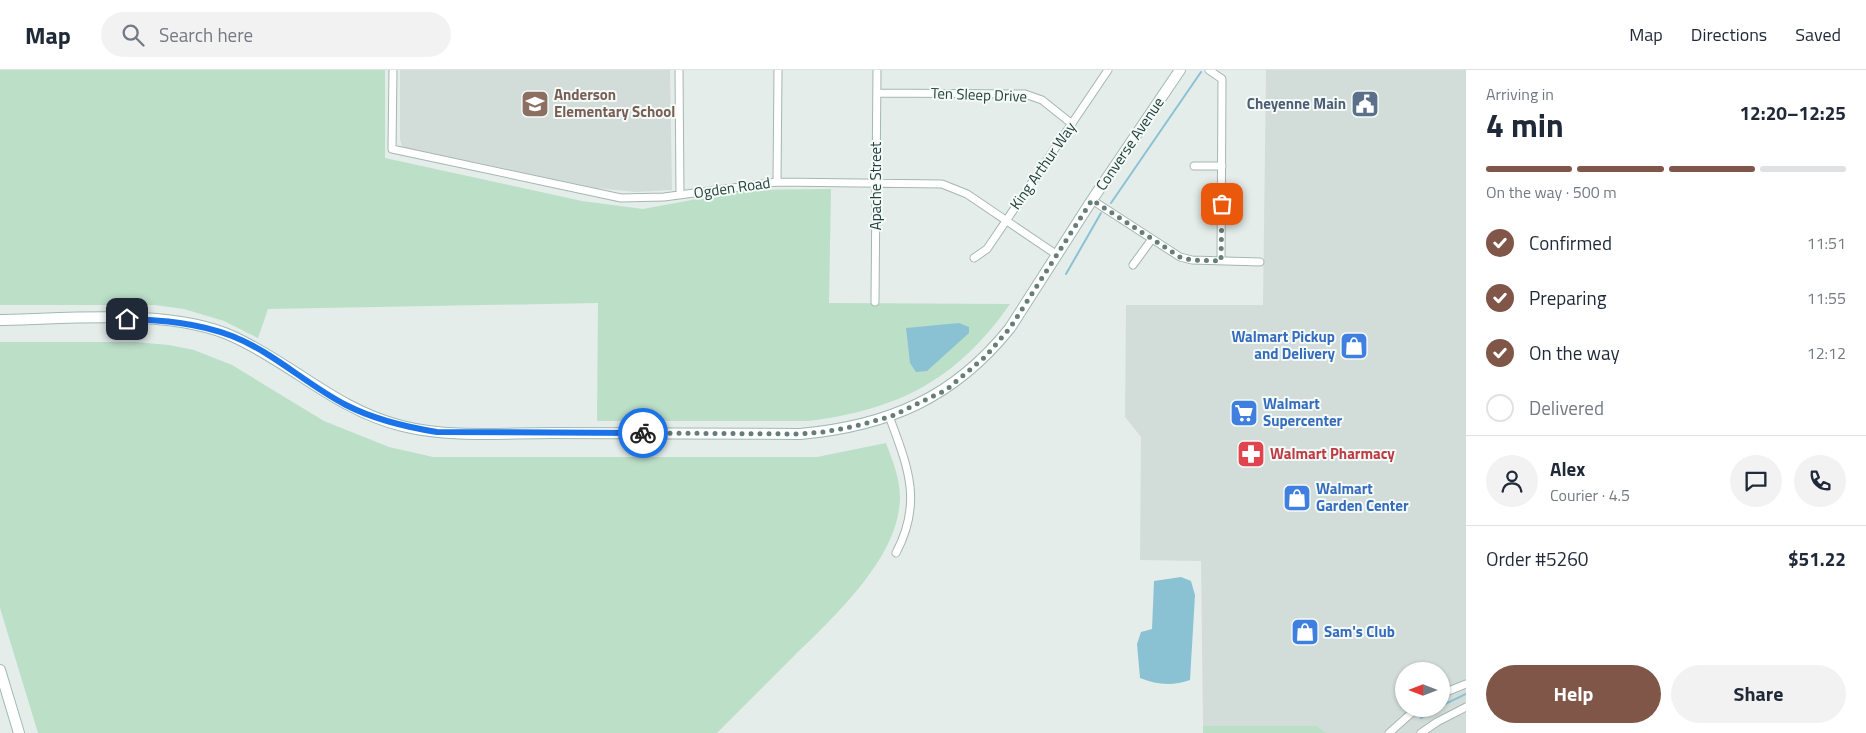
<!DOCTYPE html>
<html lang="en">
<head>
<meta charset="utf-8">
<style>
  :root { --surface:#fff; --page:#f2f2f3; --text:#1f2937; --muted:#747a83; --line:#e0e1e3; --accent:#7f5647 }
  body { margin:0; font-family:"Titillium Web",sans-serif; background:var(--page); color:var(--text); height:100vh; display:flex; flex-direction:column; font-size:19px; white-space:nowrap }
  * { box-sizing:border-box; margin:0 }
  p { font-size:16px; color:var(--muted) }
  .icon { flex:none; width:28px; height:28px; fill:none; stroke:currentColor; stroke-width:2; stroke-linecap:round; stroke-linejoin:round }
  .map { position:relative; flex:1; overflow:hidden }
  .side { display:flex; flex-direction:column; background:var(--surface); width:400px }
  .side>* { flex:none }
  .needle { width:32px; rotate:270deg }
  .controls { position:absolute; left:1395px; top:592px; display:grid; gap:10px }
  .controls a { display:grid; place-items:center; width:55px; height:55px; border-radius:50%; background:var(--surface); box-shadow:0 1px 4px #0004; font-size:25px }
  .pin { position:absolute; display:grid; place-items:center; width:42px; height:42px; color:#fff; margin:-21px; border-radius:10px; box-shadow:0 2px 8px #0006 }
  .courier { position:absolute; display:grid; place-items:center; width:50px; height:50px; margin:-25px; border:4px solid #1a73e8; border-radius:50%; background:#fff; color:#222; box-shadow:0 1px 6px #0007 }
  .summary em { font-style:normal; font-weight:700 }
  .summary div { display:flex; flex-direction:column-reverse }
  .summary { display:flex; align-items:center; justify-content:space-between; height:85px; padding:0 20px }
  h1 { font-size:32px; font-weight:700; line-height:38px }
  .bar { display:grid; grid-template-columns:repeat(4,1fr); gap:8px 5px; align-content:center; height:60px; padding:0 20px }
  .bar i { height:6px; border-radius:4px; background:var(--line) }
  .bar .current { background:var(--accent) }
  .bar p { grid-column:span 4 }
  .line { display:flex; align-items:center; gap:12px; padding:0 20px; border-top:1px solid var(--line) }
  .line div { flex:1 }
  .round { display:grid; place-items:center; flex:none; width:52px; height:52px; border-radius:26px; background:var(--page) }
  ol { padding:0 20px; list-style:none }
  li { display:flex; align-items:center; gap:15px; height:55px }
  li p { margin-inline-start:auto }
  li .icon { padding:5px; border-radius:50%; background:var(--accent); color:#fff; stroke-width:4 }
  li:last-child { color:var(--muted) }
  li i { width:28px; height:28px; border:2px solid var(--line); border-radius:50% }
  .action { display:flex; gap:10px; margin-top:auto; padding:10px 20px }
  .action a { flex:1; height:58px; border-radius:30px; background:var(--accent); color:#fff; font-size:20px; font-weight:700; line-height:58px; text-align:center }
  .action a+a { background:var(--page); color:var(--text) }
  header { display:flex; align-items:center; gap:30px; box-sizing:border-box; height:70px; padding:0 25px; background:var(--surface); border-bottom:1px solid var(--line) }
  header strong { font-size:24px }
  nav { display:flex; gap:28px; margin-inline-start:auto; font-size:18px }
  .search { width:350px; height:45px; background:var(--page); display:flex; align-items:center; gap:12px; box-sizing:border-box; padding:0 18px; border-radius:28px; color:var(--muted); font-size:19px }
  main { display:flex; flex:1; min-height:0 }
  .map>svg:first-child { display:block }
  .built { fill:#d2ddd9; fill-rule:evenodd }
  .green { fill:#bcdfc8 }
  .water { fill:#8bc2d3 }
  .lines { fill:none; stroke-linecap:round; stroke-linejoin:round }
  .stream { stroke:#8bc2d3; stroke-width:2 }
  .street-casing { stroke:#a6b6b2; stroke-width:9 }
  .secondary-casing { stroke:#a2b9b3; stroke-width:12 }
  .street { stroke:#fff; stroke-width:7 }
  .secondary { stroke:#fff; stroke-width:10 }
  .done { stroke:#677d78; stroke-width:5; stroke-dasharray:0 9 }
  .route { stroke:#1a73e8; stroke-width:6 }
  .labels { text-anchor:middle; stroke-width:4; stroke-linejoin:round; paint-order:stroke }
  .education-label { font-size:15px; font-weight:bold; fill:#785e54; stroke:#f4faf7; text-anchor:start }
  .street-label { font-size:15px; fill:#23403a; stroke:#f4faf7 }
  .service-label { font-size:15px; font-weight:bold; fill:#4e5e75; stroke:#f4faf7; text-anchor:end }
  .shop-label { font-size:15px; font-weight:bold; fill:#366cbe; stroke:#f4faf7; text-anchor:start }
  .health-label { font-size:15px; font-weight:bold; fill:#be3a42; stroke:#f4faf7; text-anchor:start }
</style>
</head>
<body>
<header>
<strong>Map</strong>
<div class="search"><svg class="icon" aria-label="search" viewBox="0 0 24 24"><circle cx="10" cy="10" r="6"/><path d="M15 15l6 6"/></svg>Search here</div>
<nav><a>Map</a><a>Directions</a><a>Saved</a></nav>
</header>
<main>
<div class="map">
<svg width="1466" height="663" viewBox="0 0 1466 663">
  <rect width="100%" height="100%" fill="#e4edea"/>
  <path class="built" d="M400 0H670L672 120 636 122 596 118 402 77 400 69Z
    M1266 0H1466V663H1327L1317 656H1203L1201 491 1140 490 1141 367 1125 347 1126 235H1263ZM1404 601H1441V639H1404Z"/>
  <path class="green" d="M0 0H385V88L582 131 643 139 746 120 831 119 829 233 1010 234C957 310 898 340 808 351H597L598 233 268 239 258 268 224 251 184 239 155 235H0Z
    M0 272H135L169 275 194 280 232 295 324 351 389 377 433 387H817L886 373C894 395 903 415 899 439 892 494 830 551 792 588 767 613 742 638 717 663H38L0 538Z
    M1203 656H1317L1327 663H1203Z"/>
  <path class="water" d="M959 253 969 257V263L927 301 916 302 910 293 906 258Z
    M1181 507 1191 511 1195 525 1190 610C1173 616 1157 615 1140 608L1137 574 1141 562 1152 559 1154 511Z"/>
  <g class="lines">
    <path class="stream" d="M1111 133 1201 2
      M1066 204 1101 143
      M1441 636 1466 624
      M1421 648 1436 639"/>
    <defs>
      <path id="street" d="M393 0 392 79 621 128 664 127 777 112 942 114 967 124 1057 185
        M679 0 680 125
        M1209 0 1222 9 1221 191
        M877 23 1025 24 1042 30 1072 54
        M1194 96H1222
        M777 112 778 0
        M1092 130 1180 187 1192 190 1260 192
        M974 188 987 179 1108 0
        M1133 195 1152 169
        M875 232 877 0
        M889 346C908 397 923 432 896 483
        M1441 624 1466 614
        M1389 663 1416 639
        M1421 663 1437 652 1466 637"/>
      <path id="secondary" d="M0 250C69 249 171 238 234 267 295 295 335 339 402 356 450 368 502 363 551 363 634 363 717 364 800 364 888 356 954 328 1010 258L1092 130 1180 0
        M0 600 19 663"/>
    </defs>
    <use href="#street" class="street-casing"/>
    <use href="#secondary" class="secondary-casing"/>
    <use href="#street" class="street"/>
    <use href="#secondary" class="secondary"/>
  </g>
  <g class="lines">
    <path class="done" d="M643 363 800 364 824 362 856 356 892 346 946 320 985 287 1010 258 1092 130 1180 187 1192 190 1221 191 1222 134"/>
    <path class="route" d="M127 249C162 250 198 253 232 266 273 282 307 315 346 335 375 350 406 357 437 362L643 363"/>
  </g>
  <defs>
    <symbol id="school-square" viewBox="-11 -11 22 22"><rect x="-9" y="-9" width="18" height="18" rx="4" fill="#8d6e63" stroke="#f4faf7"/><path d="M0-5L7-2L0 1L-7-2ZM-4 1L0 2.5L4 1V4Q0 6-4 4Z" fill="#fff"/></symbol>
    <symbol id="civic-square" viewBox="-11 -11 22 22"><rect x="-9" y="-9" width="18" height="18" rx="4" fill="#5c6f8a" stroke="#f4faf7"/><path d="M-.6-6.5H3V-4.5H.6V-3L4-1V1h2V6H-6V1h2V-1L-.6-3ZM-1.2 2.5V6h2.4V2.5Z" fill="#fff"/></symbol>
    <symbol id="shop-square" viewBox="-11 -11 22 22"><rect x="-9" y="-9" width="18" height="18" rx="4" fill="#3f7fe0" stroke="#f4faf7"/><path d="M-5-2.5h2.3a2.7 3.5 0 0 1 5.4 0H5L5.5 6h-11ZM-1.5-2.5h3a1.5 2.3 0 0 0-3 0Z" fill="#fff"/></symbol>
    <symbol id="supermarket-square" viewBox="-11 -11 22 22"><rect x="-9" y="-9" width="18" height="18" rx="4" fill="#3f7fe0" stroke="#f4faf7"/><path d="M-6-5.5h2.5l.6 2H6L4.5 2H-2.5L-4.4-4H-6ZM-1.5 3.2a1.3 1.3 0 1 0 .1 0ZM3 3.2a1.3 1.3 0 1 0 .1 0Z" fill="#fff"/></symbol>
    <symbol id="pharmacy-square" viewBox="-11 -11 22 22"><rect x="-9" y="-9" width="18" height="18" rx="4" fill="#e0444e" stroke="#f4faf7"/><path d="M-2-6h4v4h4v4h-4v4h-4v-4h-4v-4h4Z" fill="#fff"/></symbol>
  </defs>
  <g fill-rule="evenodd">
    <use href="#school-square" x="519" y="18" width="32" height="32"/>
    <use href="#civic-square" x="1349" y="18" width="32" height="32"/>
    <use href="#shop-square" x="1338" y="260" width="32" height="32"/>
    <use href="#supermarket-square" x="1228" y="327" width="32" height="32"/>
    <use href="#pharmacy-square" x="1235" y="368" width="32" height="32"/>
    <use href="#shop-square" x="1281" y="412" width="32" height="32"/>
    <use href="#shop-square" x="1289" y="546" width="32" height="32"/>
  </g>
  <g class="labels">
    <g class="education-label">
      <text x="554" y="30">Anderson<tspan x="554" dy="17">Elementary School</tspan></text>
    </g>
    <g class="street-label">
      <text transform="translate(979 25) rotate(2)" y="5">Ten Sleep Drive</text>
      <text transform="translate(1130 74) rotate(-56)" y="5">Converse Avenue</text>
      <text transform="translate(1043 96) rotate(-55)" y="5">King Arthur Way</text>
      <text transform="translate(876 116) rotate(-90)" y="5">Apache Street</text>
      <text transform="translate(732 118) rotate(-8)" y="5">Ogden Road</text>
    </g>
    <g class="service-label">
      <text x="1346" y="39">Cheyenne Main</text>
    </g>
    <g class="shop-label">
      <text x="1335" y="272" text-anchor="end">Walmart Pickup<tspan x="1335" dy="17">and Delivery</tspan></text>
      <text x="1263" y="339">Walmart<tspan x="1263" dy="17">Supercenter</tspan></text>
      <text x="1316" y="424">Walmart<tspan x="1316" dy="17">Garden Center</tspan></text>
      <text x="1324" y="567">Sam's Club</text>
    </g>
    <g class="health-label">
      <text x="1270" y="389">Walmart Pharmacy</text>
    </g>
  </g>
</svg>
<div class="controls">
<a><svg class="needle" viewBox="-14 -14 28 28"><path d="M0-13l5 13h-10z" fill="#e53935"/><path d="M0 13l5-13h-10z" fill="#747a83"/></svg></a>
</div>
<div class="pin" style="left:1222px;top:134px;background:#ea580c"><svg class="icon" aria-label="bag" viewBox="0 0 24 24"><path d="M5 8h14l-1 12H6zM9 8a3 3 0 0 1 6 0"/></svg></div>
<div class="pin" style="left:127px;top:249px;background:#1f2937"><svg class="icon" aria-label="home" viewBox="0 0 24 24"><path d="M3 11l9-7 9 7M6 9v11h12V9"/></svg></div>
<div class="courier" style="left:643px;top:363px"><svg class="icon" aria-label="bike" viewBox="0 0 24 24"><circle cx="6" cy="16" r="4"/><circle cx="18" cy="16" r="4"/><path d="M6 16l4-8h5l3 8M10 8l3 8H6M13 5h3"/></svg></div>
</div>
<section class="side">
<div class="summary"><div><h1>4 min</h1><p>Arriving in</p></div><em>12:20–12:25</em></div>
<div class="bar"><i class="current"></i><i class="current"></i><i class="current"></i><i></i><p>On the way · 500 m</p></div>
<ol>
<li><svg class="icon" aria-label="check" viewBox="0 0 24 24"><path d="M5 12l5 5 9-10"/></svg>Confirmed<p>11:51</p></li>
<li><svg class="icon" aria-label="check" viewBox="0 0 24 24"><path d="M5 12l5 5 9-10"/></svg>Preparing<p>11:55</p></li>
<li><svg class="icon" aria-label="check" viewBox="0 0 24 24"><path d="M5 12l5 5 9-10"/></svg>On the way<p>12:12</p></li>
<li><i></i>Delivered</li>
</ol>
<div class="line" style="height:90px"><a class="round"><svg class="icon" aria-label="person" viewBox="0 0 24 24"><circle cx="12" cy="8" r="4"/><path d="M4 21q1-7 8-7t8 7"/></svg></a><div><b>Alex</b><p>Courier · 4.5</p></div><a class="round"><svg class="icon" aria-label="chat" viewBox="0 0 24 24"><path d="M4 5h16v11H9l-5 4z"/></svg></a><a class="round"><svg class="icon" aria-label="phone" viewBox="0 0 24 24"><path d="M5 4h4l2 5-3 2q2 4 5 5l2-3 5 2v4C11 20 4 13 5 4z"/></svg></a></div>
<div class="line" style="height:65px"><div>Order #5260</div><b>$51.22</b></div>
<div class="action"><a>Help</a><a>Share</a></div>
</section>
</main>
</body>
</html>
